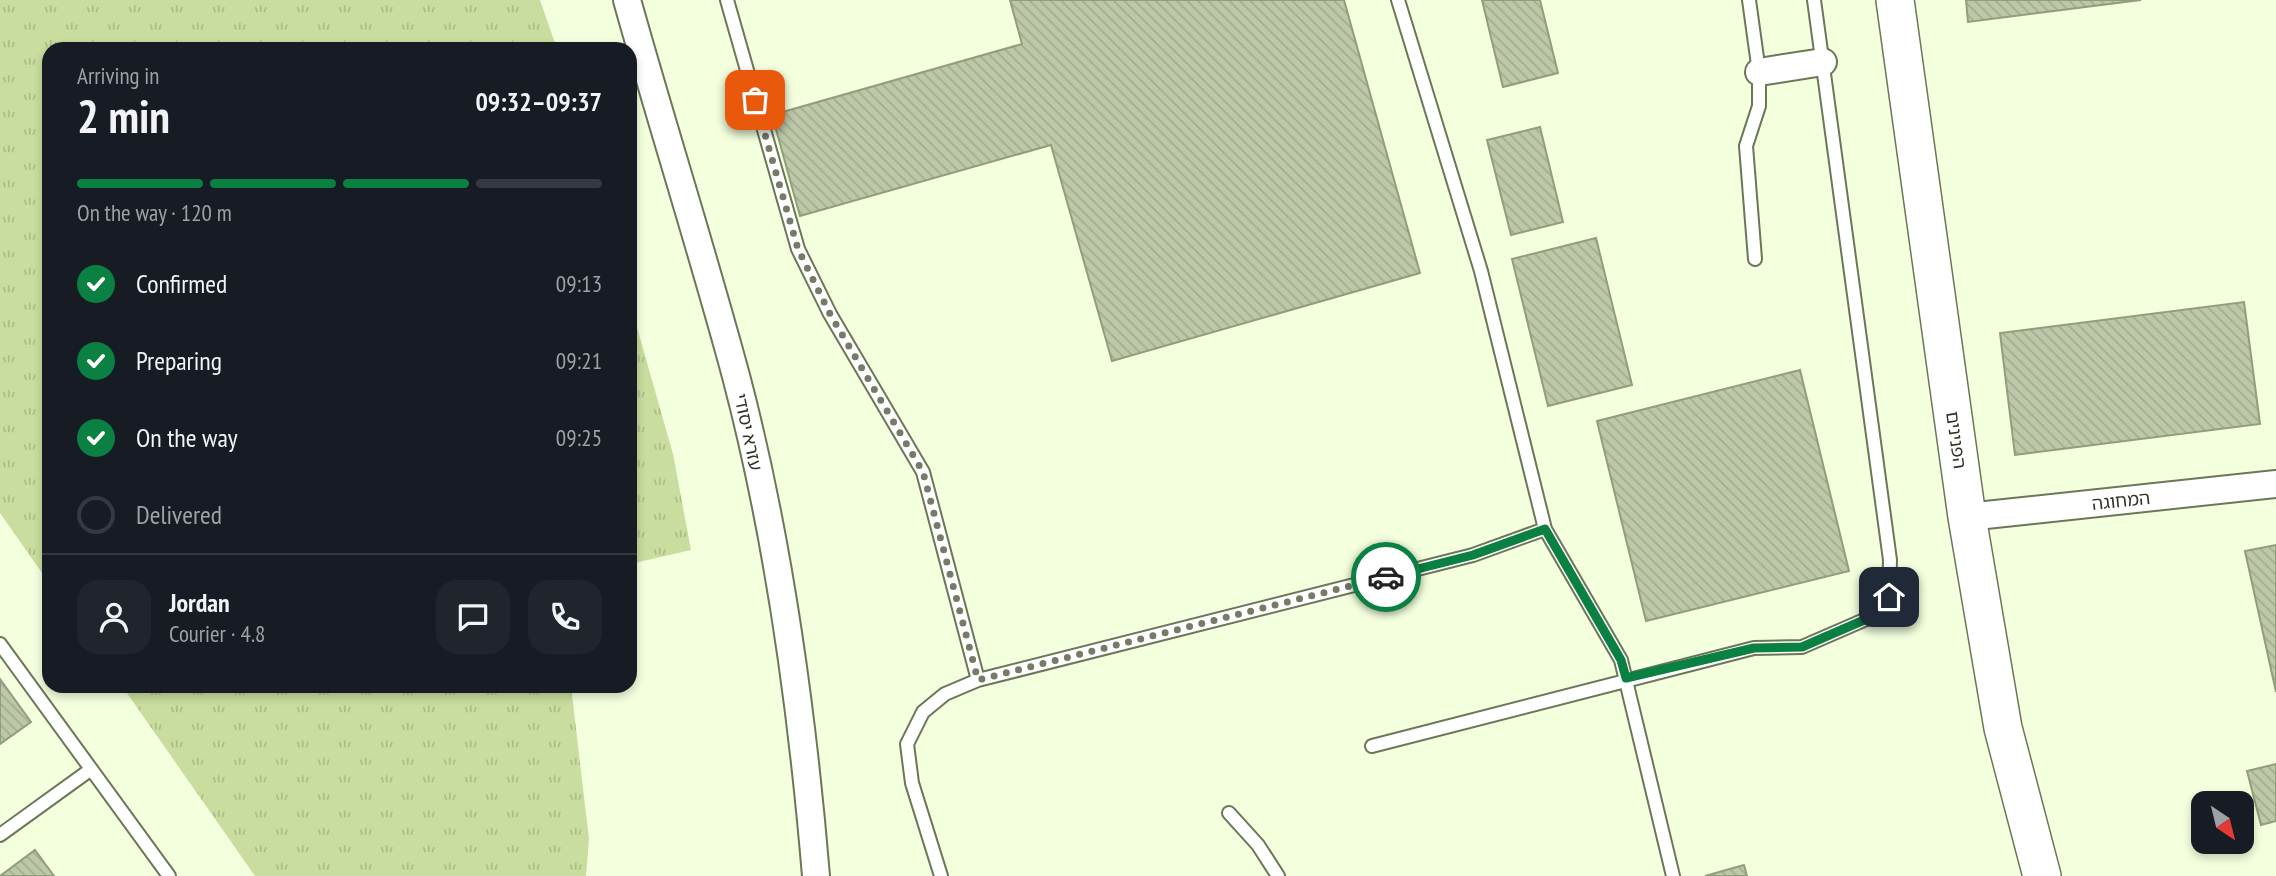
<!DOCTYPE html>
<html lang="en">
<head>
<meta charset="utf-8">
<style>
  :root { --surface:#171b24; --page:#20242c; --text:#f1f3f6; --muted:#9ea1a6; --line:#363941; --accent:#0b8043 }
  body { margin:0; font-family:"PT Sans Narrow","Noto Sans Hebrew",sans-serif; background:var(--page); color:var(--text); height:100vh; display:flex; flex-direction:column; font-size:26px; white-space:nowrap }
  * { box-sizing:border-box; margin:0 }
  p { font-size:23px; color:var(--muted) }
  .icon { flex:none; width:38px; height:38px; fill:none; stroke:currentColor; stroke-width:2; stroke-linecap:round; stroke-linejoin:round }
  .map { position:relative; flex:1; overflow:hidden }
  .panel { position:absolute; left:42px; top:42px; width:595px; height:651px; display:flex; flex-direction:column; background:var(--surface); border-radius:21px; box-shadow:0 4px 10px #0003 }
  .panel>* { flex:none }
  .needle { width:46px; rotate:145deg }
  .tools { position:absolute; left:2191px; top:791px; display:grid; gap:14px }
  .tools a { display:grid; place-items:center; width:63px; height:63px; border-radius:14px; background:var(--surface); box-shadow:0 4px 10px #0003; font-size:35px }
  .pin { position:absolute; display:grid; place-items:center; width:60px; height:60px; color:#fff; margin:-30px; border-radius:14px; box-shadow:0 4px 10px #0006 }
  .courier { position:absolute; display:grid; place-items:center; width:70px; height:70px; margin:-35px; border:5px solid #0b8043; border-radius:50%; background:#fff; color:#222; box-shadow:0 2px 9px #0007 }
  .overview em { font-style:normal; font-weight:700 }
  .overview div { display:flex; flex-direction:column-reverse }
  .overview { display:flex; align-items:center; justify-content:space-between; height:119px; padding:0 35px }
  h1 { font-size:46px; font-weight:700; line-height:52px }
  .bar { display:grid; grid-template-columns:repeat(4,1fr); gap:10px 7px; align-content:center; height:84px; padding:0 35px }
  .bar i { height:9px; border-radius:5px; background:var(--line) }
  .bar .active { background:var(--accent) }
  .bar p { grid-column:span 4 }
  .line { display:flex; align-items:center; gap:18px; padding:0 35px; border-top:2px solid var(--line) }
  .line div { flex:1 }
  .round { display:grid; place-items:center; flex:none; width:74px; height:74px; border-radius:21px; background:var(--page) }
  ol { padding:0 35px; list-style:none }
  li { display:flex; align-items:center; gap:21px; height:77px }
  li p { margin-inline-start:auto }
  li .icon { padding:7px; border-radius:50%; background:var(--accent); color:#fff; stroke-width:4 }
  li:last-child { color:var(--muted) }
  li i { width:38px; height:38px; border:4px solid var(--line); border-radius:50% }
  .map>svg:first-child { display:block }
  .grass { fill:url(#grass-tufts) }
  .building { fill:url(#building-back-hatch); stroke:#929d7e; stroke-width:2 }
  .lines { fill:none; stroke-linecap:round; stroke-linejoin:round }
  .lane-casing { stroke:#6c7658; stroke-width:16 }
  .street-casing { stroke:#6c7658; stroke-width:30 }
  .secondary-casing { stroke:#6c7658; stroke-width:40 }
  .lane { stroke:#fff; stroke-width:12 }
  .street { stroke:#fff; stroke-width:26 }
  .secondary { stroke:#fff; stroke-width:37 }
  .done { stroke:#747b67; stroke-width:7; stroke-dasharray:0 12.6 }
  .route { stroke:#0b8043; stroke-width:9 }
  .labels { text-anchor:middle; stroke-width:7; stroke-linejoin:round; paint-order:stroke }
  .street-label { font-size:18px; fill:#303427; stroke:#fff }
</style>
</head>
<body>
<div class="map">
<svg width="2276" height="876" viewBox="0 0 2276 876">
  <defs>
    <pattern id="grass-tufts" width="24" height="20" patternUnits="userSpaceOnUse" patternTransform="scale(1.75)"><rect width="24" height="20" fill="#c8dd9e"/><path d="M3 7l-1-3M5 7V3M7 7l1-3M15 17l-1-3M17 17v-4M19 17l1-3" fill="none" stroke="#acbe88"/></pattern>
    <pattern id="building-back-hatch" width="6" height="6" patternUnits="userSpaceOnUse" patternTransform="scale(1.75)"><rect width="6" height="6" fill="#bdc8a8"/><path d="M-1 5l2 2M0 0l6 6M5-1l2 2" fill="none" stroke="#a3ac91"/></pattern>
  </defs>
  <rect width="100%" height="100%" fill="#f3ffdd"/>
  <path class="grass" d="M0 0H540L557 49H49V583L0 513Z
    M630 303 673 454 691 550 630 564Z
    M122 686H571L589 839 586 876H255Z"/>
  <path class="building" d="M1010 0H1344L1420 273 1112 361 1051 145 800 216 772 115 1022 44Z
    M1482 0H1540L1558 73 1503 87Z
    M1966 0H2141L1968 22Z
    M1540 127 1563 222 1511 235 1487 140Z
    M1596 238 1632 385 1548 406 1512 259Z
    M2244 302 2260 424 2015 455 2000 333Z
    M1800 370 1849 571 1646 621 1597 421Z
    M2276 545V692L2245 551Z
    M0 679 31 722 0 744Z
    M2276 764V821L2261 825 2247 771Z
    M35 850 54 876H0Z
    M1744 865 1747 876H1705Z"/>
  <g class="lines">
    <defs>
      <path id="lane" d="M727 0 798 249 830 314 923 472 978 680
        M1398 0 1481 271 1545 529 1621 660 1673 876
        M1749 0 1759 72V106L1746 146 1755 259
        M0 644 169 876
        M1372 746 1754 648 1802 647 1871 617 1889 597 1890 560 1814 0
        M1229 813 1258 845 1278 876
        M0 835 90 770
        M941 876 912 783 907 744 923 712 945 694 978 680 1473 555 1545 529"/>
      <path id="street" d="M627 0C662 125 702 250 736 376 779 539 802 708 816 876
        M1759 72 1823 62
        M1967 517 2276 484"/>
      <path id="secondary" d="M1895 0 1967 517 2003 728 2042 876"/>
    </defs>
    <use href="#lane" class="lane-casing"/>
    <use href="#street" class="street-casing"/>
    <use href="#secondary" class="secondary-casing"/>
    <use href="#lane" class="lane"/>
    <use href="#street" class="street"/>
    <use href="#secondary" class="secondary"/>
  </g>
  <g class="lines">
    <path class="done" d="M755 100 798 249 830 314 923 472 978 680 1386 577"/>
    <path class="route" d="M1386 577 1473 555 1545 529 1621 660 1626 678 1754 648 1802 647 1871 617 1889 597"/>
  </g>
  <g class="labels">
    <g class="street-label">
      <text transform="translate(748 432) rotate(78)" y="6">עזרא יסודי</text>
      <text transform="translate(1956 440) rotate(82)" y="6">הפנינים</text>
      <text transform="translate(2121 501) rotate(-6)" y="6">המחוגה</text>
    </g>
  </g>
</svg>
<div class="tools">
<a><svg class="needle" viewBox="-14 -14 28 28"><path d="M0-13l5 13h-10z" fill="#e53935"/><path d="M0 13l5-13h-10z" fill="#9ea1a6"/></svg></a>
</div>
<div class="pin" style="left:755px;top:100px;background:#ea580c"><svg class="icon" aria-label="bag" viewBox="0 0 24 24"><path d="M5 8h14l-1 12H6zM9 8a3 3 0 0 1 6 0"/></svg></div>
<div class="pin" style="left:1889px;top:597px;background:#1f2937"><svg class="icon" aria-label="home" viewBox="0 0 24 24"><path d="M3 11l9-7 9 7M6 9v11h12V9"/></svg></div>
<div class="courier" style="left:1386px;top:577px"><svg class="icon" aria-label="car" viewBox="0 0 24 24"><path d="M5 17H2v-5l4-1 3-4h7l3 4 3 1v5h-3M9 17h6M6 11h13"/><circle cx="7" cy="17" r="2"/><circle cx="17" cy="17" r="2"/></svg></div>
<section class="panel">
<div class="overview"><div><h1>2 min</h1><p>Arriving in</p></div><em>09:32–09:37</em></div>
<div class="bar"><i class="active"></i><i class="active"></i><i class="active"></i><i></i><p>On the way · 120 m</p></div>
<ol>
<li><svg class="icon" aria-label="check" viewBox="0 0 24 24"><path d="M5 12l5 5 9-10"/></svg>Confirmed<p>09:13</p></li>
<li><svg class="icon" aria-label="check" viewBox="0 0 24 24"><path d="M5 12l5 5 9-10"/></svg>Preparing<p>09:21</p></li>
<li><svg class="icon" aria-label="check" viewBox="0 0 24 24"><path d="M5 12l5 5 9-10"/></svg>On the way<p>09:25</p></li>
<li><i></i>Delivered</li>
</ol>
<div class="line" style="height:126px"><a class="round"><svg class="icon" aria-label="person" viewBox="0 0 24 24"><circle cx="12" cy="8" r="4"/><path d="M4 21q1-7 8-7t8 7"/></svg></a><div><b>Jordan</b><p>Courier · 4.8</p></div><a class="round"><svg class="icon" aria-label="chat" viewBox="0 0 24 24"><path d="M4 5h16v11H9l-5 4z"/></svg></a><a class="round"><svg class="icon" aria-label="phone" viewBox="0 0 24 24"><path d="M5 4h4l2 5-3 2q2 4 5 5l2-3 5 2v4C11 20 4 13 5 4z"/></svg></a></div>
</section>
</div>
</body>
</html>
